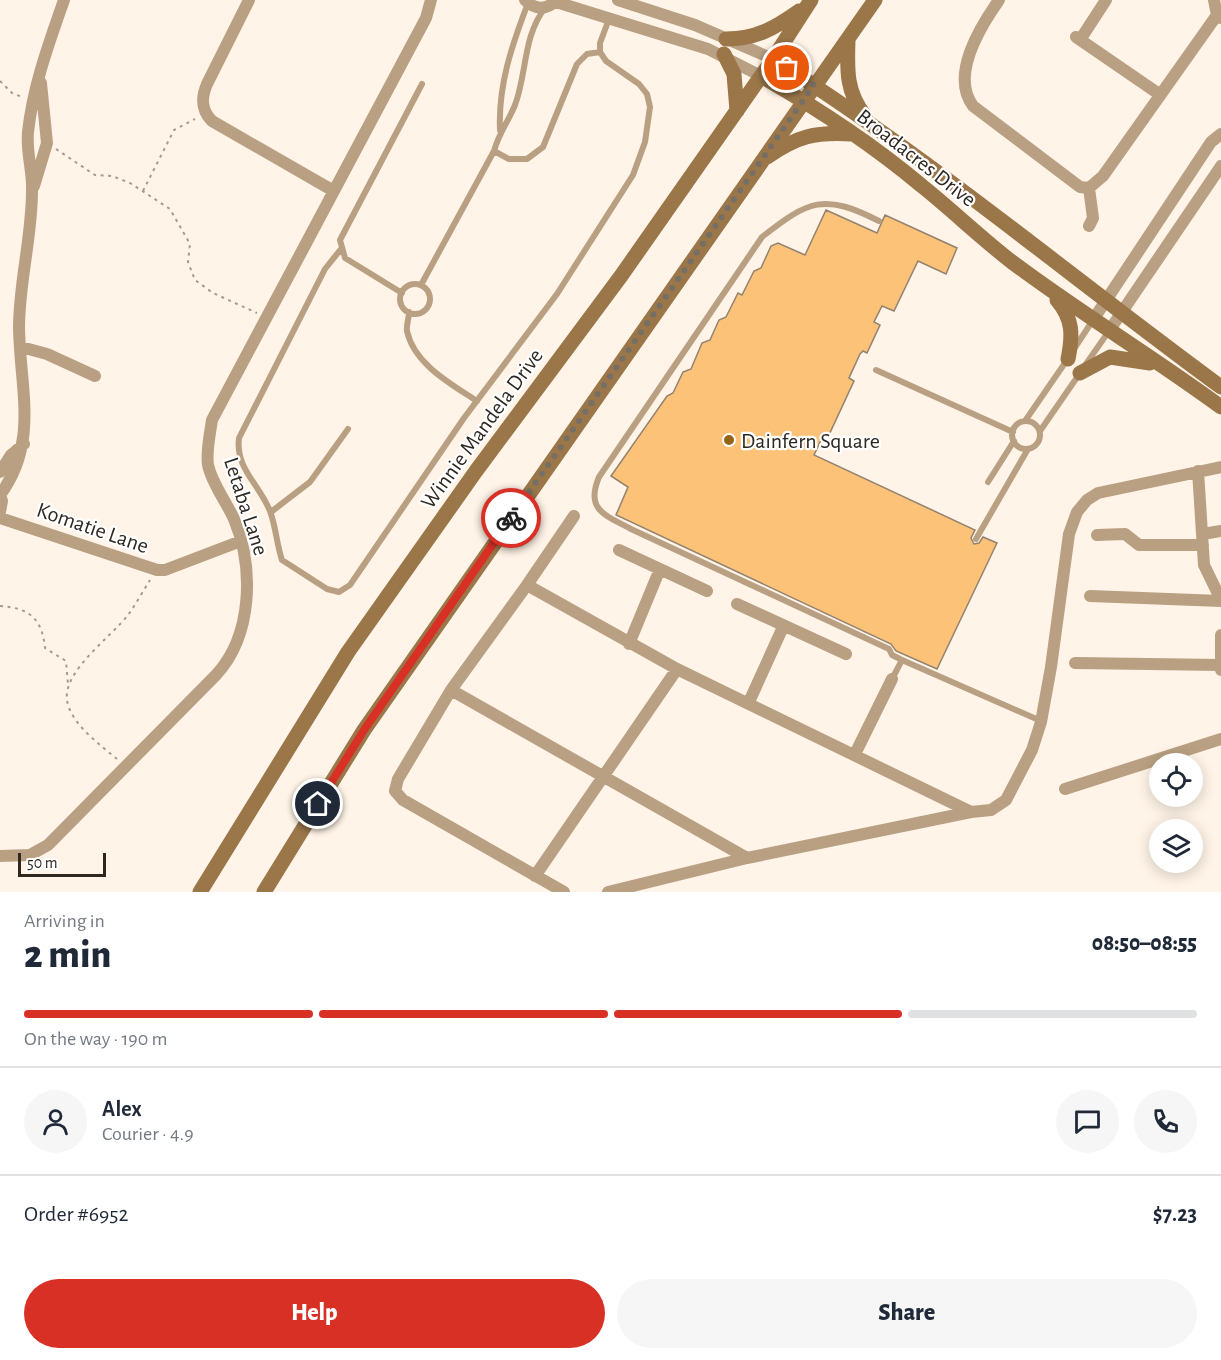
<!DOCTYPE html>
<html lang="en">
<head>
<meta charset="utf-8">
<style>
  :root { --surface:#fff; --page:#f6f6f7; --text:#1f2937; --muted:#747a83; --line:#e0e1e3; --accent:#d93025 }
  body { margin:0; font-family:"Alegreya Sans",sans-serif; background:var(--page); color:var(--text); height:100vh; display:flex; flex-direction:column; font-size:22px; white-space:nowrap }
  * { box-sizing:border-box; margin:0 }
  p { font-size:20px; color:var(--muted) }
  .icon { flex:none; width:33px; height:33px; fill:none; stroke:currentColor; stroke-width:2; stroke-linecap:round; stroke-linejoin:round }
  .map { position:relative; height:892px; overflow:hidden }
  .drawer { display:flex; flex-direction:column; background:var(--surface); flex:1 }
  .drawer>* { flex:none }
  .fabs { position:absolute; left:1149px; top:753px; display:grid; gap:12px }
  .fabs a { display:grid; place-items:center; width:54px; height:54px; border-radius:50%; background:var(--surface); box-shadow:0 3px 15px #0003; font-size:30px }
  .scale { position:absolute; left:18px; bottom:15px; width:88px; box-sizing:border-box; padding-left:6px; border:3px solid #2d271f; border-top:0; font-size:16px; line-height:21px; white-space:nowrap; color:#2d271f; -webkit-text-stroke:4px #fff; paint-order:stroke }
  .pin { position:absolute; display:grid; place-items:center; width:51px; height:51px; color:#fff; margin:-26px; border:3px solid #fff; border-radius:50%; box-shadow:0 2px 6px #0007 }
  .courier { position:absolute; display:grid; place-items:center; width:60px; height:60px; margin:-30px; border:4px solid #d93025; border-radius:50%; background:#fff; color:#222; box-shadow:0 2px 8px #0007 }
  .head em { font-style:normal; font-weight:800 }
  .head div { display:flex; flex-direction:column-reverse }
  .head { display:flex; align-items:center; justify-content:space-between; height:102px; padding:0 24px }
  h1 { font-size:39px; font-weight:800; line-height:45px }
  .bar { display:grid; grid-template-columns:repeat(4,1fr); gap:9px 6px; align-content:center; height:72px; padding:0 24px }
  .bar i { height:8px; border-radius:4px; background:var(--line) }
  .bar .active { background:var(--accent) }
  .bar p { grid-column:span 4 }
  .line { display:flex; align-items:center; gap:15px; padding:0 24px; border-top:2px solid var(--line) }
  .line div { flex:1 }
  .round { display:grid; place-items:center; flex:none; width:63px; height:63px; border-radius:32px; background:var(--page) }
  .action { display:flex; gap:12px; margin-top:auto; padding:12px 24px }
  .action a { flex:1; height:69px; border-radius:36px; background:var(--accent); color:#fff; font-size:24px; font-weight:800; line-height:69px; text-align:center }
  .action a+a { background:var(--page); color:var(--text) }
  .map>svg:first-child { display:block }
  .building { fill:#fcc277; stroke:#92826f; stroke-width:1.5 }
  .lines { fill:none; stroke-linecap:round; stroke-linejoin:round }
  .path { stroke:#a59c91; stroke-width:2; stroke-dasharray:3 4.5; stroke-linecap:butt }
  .lane { stroke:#b9a082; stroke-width:6 }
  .street { stroke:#b9a082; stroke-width:12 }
  .secondary { stroke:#9a7649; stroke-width:15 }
  .done { stroke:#766f65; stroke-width:6; stroke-dasharray:0 10.8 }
  .route { stroke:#d93025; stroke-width:8 }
  .poi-dot { fill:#966416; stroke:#fff; stroke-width:2 }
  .labels { text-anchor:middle; stroke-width:4.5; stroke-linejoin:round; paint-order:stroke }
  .street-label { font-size:22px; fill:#2d271f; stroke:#fff }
  .poi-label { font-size:22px; fill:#2d271f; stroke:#fff; text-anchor:start }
</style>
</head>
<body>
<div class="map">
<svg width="1221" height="892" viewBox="0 0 1221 892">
  <rect width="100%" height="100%" fill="#fff4e7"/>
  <path class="building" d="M826 210 877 233 885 215 957 248 946 274 918 261 894 311 882 306 874 322 880 325 867 353 863 351 860 354 849 378 854 381 828 437 824 434 814 455 975 530 971 538 974 544 979 543 983 537 997 543 937 669 896 651 891 644 616 515 628 487 611 476 667 396 673 393 683 372 691 369 702 343 710 340 719 320 726 317 738 293 742 295 754 271 761 268 771 246 778 243 805 255Z"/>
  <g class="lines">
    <path class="path" d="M0 81 12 93 22 97
      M56 149 95 175 112 176 130 183 170 209 190 244 188 262 195 280 213 293 257 313
      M143 191 174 130 195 119
      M0 606C29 608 42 618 45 648L66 661 68 684
      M117 759C100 745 70 723 67 700 63 671 111 637 128 615 136 604 143 591 150 580"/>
    <path class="lane" d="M500 130C498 85 512 45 528 3
      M494 151 509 159H527L543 147 577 64 587 54 600 52
      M879 221C824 193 809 200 762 237L599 477C585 510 605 515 631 529L889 649 892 655 902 660 1041 721
      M341 249 325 269 239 438C235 470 262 486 271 514 276 529 277 545 282 560L327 589 339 592 350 585 464 418 557 294 633 175 645 142 650 107 647 94 639 84 606 61 600 52V43L609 19
      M400 299a15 15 0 1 1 30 0a15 15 0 1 1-30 0Z
      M421 285 494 151C499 133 508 122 515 105 527 73 523 36 545 8
      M402 293 345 258 340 240 422 84
      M409 312C409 318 406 326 407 331 414 364 451 384 477 401
      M1074 349 1093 320
      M1086 364 1109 331
      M876 370 1013 432
      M1025 421 1067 360
      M1012 435a14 14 0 1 1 28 0a14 14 0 1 1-28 0Z
      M1040 431 1080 373
      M988 482 1014 441
      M271 512 310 482 348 429
      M976 539 1028 449
      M892 679 902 660"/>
    <path class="street" d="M249 0 207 84C201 98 201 110 212 121L332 190
      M525 0C535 10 547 10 557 0
      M618 0 695 25 773 59
      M999 0C980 27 950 75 973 106L1080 187 1089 188 1103 176 1217 15
      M1214 0 1217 15 1221 18
      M556 2 708 49 761 76
      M1076 37 1159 94
      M1080 40 1106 0
      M34 186 47 143 41 83
      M1089 226 1093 218 1089 188
      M1093 320 1211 142 1221 134
      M1109 331 1221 166
      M21 347 47 354 95 376
      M1198 471 1204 565 1221 600
      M0 472 11 455 24 444
      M0 495C39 442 20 389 19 328 19 282 32 237 32 191 33 171 26 153 28 132 33 86 49 43 64 0
      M0 495 2 501 0 512
      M0 518 157 570H165L241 541
      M1203 534 1221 531
      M1097 535 1125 534 1139 545H1203
      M619 550 707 591
      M527 585 574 516
      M1090 596 1221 601
      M737 604 846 654
      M1221 635V670
      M629 644 660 569
      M1075 663 1221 665
      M451 690 747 858
      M749 702 783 627
      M855 754 892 679
      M1065 789 1221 739
      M0 856 30 855 48 845 216 675C253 635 254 567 234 519 226 501 212 484 208 465 206 451 210 434 212 420L426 18 431 0
      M535 876 677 669
      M564 892 403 800 395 791 398 779 451 690 527 585 677 669 971 812
      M608 892 747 858 971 812 991 810 1006 800 1032 750 1041 722 1051 667 1069 534 1077 512 1087 500 1098 493 1221 467"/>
    <path class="secondary" d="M726 39C756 39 775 28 799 11
      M848 40C847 70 846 92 865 116
      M724 54 734 74 737 111
      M773 59C930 158 1072 278 1221 387
      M761 76C817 108 872 144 922 186 952 210 981 238 1012 262 1080 313 1153 357 1221 407
      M767 157C798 136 814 132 851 134
      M1057 300C1073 319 1073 335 1068 359
      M1080 373 1110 357 1150 363
      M200 892 348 652 476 471 621 276 773 59 811 0
      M264 892 364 730 875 0"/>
  </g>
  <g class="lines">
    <path class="done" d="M511 518 814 85 787 68"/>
    <path class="route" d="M318 804 364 730 511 518"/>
  </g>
  <circle class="poi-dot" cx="729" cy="440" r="6"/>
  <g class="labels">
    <g class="street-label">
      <text transform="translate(917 157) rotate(38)" y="8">Broadacres Drive</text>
      <text transform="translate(481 428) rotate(-54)" y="8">Winnie Mandela Drive</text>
      <text transform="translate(247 506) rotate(72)" y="8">Letaba Lane</text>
      <text transform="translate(93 527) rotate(19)" y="8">Komatie Lane</text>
    </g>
    <g class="poi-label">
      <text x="741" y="448">Dainfern Square</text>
    </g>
  </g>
</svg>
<div class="fabs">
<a><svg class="icon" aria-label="locate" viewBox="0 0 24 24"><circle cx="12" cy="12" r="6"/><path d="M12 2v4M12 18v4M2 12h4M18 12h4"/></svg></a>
<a><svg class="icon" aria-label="layers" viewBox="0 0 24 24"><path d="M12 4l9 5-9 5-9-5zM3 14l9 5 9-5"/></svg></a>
</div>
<div class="scale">50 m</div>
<div class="pin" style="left:787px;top:68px;background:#ea580c"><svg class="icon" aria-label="bag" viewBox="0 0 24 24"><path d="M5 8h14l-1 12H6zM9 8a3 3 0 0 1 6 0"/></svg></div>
<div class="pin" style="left:318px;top:804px;background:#1f2937"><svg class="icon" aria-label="home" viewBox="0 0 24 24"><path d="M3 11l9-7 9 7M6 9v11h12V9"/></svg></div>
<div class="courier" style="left:511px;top:518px"><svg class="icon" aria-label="bike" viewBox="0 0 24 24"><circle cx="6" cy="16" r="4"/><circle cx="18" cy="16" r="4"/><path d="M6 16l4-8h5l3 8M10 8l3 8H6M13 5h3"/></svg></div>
</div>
<section class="drawer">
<div class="head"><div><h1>2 min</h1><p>Arriving in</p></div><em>08:50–08:55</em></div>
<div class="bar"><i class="active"></i><i class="active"></i><i class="active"></i><i></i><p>On the way · 190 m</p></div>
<div class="line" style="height:108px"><a class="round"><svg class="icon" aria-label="person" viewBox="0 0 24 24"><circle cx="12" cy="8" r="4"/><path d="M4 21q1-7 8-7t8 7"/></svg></a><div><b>Alex</b><p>Courier · 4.9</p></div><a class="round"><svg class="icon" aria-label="chat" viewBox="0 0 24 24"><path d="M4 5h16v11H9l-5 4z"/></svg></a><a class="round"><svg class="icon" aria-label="phone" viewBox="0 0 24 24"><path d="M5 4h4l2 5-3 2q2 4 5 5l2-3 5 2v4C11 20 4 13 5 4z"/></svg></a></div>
<div class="line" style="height:78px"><div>Order #6952</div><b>$7.23</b></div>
<div class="action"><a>Help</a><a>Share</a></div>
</section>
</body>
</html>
